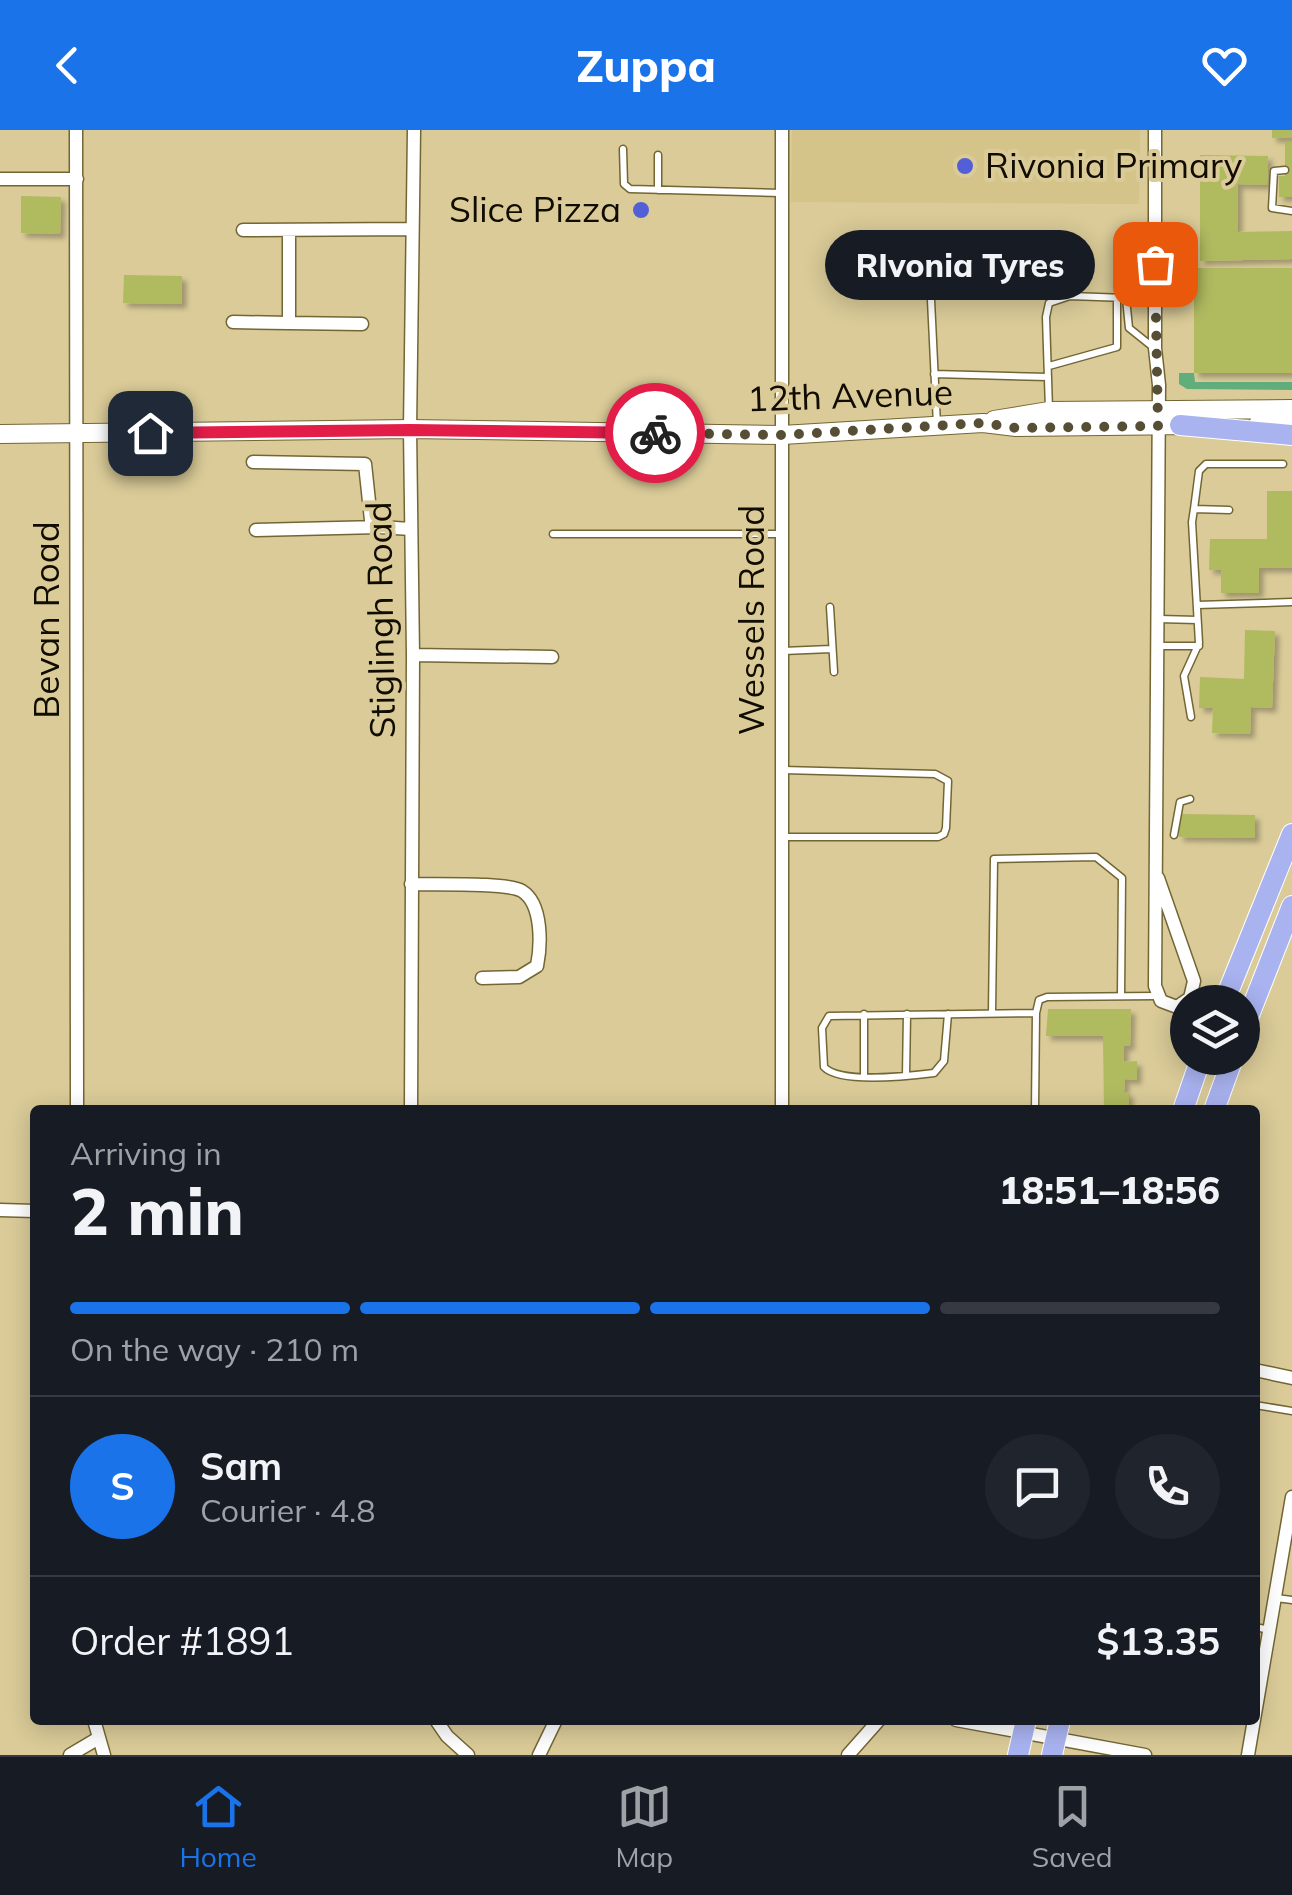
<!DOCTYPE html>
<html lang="en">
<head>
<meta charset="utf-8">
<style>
  :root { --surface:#171b24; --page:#20242c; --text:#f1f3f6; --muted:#9ea1a6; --line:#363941; --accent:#1a73e8 }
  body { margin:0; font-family:Mulish,sans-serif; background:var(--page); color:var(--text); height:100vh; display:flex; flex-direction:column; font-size:38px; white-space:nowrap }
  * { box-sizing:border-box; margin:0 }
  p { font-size:32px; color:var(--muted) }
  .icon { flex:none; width:55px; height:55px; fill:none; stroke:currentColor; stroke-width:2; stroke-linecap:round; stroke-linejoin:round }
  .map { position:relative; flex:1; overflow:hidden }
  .panel { position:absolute; left:30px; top:975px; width:1230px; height:620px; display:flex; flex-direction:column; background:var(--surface); border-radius:10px; box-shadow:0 5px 25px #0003 }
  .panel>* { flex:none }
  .fabs { position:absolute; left:1170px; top:855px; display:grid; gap:20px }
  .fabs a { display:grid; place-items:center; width:90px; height:90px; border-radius:50%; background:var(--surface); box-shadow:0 5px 25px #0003; font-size:50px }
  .pin { position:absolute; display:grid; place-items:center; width:85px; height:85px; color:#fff; margin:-42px; border-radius:20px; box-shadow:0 5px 15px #0006 }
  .courier { position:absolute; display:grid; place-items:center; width:100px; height:100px; margin:-50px; border:8px solid #e11d48; border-radius:50%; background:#fff; color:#222; box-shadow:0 2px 12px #0007 }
  .bubble { position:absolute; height:70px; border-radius:35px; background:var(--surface); box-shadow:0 5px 25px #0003; font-size:32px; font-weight:800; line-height:70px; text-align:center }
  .summary em { font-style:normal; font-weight:800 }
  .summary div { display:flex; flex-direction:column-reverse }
  .summary { display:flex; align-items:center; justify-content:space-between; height:170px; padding:0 40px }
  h1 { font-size:65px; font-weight:800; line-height:75px }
  .bar { display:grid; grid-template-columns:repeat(4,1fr); gap:15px 10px; align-content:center; height:120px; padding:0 40px }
  .bar i { height:12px; border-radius:8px; background:var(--line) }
  .bar .on { background:var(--accent) }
  .bar p { grid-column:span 4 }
  .line { display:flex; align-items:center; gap:25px; padding:0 40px; border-top:2px solid var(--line) }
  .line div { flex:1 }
  .round { display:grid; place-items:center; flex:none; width:105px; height:105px; border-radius:52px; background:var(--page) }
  header { display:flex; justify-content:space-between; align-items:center; height:130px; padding:0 40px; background:var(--accent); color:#fff; font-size:45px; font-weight:800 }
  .tab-bar { display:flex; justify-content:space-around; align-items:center; height:140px; border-top:2px solid var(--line); background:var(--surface); font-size:28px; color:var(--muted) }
  .tab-bar a { display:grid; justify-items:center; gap:5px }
  .tab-bar .on { color:var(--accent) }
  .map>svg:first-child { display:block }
  .built { fill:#d4c489 }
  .green { fill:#61ad7c }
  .building { fill:#b0ba5f; filter:url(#shadow) }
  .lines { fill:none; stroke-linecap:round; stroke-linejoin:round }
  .service-casing { stroke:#736635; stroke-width:9 }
  .minor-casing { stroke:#736635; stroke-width:15 }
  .secondary-casing { stroke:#736635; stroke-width:20 }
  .primary-casing { stroke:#fff; stroke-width:22 }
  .service { stroke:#fff; stroke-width:6 }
  .minor { stroke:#fff; stroke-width:12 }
  .secondary { stroke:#fff; stroke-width:18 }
  .primary { stroke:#a9b3f0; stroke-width:20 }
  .done { stroke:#574f35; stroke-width:10; stroke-dasharray:0 18 }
  .route { stroke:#e11d48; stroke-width:12 }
  .poi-dot { fill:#535fd6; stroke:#dacb98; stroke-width:4 }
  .labels { text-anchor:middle; stroke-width:8; stroke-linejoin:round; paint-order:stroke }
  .poi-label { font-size:35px; fill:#110c00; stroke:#dacb98; text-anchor:start }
  .street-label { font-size:35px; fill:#110c00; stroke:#dacb98 }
</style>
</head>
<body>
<header><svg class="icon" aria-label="back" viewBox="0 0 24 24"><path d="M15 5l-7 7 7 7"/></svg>Zuppa<svg class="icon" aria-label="heart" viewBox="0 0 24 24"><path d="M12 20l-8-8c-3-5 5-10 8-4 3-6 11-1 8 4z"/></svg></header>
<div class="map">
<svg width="1292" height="1625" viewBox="0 0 1292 1625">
  <defs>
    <filter id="shadow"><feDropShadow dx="4.5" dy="4.5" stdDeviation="2.5" flood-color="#0004"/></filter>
  </defs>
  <rect width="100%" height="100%" fill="#dacb98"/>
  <path class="built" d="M792 0H1140L1139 74 791 72Z"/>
  <path class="green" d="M1179 243H1194L1195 252H1292V260L1187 259 1179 254Z"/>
  <path class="building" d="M1272 0H1292V8H1272Z
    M1285 12H1292V67H1279V46H1285Z
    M1200 25 1268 26 1267 55 1238 54V102L1292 101V129L1200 131Z
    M21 66 61 67 60 104 21 103Z
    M1194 138H1292V243H1194Z
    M124 145 182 146V174L123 173Z
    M1267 361H1292V438H1259V463H1221V440H1209L1210 409H1267Z
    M1245 500 1275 501 1272 578 1251 577 1250 604 1212 603 1213 578H1199L1200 547 1244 549Z
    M1179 684 1255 685V708L1179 707Z
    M1048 879H1131L1130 916H1124V932L1137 931V950L1125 949 1124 962 1129 963V980H1104L1103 906H1046Z"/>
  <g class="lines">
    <defs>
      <path id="service" d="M623 19 624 54 630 59 780 63
        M658 25V60
        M1285 40 1274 41 1272 78 1292 81
        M928 107 937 295
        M1153 135 1133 148 1126 168 1129 198 1154 218
        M1049 236 1117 217V167
        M934 244 1048 247
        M1049 280 1046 187 1049 173 1070 166 1126 168
        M1194 379 1199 341 1206 334H1283
        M553 404H781
        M1197 475 1292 472
        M830 477 834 542
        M1159 489 1197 490
        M1159 516H1199
        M783 521 831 519
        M1191 587 1184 546 1199 513 1192 392 1194 379 1229 380
        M783 640 935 644 948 651 946 698 944 704 938 707H783
        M1174 705 1180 672 1190 669
        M992 883 994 729 1096 727 1122 748 1121 866
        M948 884 944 931 934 943C910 946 840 954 824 937L822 898 829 886 1036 883
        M864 946V884
        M906 946 907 884
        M1035 980 1036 883 1039 870 1047 867 1156 866
        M1255 1275 1292 1281
        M1276 1468 1292 1470
        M1255 1497 1270 1500"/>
      <path id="minor" d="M76 0 77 980
        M782 0V980
        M1155 0V218L1159 255 1155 856 1161 871 1177 877 1190 868 1194 851 1158 748
        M0 49H77
        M243 100 412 99
        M233 192 289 193V100
        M289 193 362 194
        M253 332 365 334 371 390 379 397 411 399
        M256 400 379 397
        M413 525 552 527
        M411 754C432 755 508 752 522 761 543 774 541 816 537 836L519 847 482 848
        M411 980 413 525 410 299 414 0
        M0 1080 35 1081
        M1255 1240 1292 1248
        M94 1590 104 1625
        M436 1590 447 1606 468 1625
        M956 1590 1145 1625
        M70 1625 97 1609
        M539 1625 556 1590
        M848 1625 879 1590
        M1248 1625 1292 1367"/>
      <path id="secondary" d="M994 290 1049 281 1292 279
        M1258 294H1292
        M0 304 410 299 782 305 983 293 1016 297 1192 295"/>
      <path id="primary" d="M1180 295 1292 305
        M1224 872 1292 704
        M1242 903 1292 776
        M1183 980 1201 928
        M1214 980 1233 928
        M1018 1625 1026 1590
        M1052 1625 1060 1590"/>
    </defs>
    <use href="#service" class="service-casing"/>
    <use href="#minor" class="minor-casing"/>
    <use href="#secondary" class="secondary-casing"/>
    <use href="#primary" class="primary-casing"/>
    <use href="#service" class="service"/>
    <use href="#minor" class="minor"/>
    <use href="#secondary" class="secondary"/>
    <use href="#primary" class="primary"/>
  </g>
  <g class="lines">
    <path class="done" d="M655 303 782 305 983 293 1016 298 1158 296 1155 134"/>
    <path class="route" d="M150 303 410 300 655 303"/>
  </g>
  <g class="poi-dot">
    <circle cx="965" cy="36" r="10"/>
    <circle cx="641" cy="80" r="10"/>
  </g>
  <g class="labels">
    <g class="poi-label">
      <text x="985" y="48">Rivonia Primary</text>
      <text x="621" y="92" text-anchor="end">Slice Pizza</text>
    </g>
    <g class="street-label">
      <text transform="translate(850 266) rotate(-2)" y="12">12th Avenue</text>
      <text transform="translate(47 490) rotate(-90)" y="12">Bevan Road</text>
      <text transform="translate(381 490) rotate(-91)" y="12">Stiglingh Road</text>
      <text transform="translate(752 490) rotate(-90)" y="12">Wessels Road</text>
    </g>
  </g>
</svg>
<div class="fabs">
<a><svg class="icon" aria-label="layers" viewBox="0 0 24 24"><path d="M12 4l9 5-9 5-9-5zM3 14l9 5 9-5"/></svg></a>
</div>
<div class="pin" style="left:1155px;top:134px;background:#ea580c"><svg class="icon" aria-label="bag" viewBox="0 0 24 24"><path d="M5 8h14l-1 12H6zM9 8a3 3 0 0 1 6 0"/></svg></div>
<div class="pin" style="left:150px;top:303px;background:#1f2937"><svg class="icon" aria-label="home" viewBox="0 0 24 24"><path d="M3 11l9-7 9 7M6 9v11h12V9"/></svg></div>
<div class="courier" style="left:655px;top:303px"><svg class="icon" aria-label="bike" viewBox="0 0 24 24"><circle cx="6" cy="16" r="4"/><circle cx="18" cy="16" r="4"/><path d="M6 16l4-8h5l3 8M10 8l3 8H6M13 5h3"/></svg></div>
<div class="bubble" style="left:825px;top:100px;width:270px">RIvonia Tyres</div>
<section class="panel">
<div class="summary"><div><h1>2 min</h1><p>Arriving in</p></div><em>18:51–18:56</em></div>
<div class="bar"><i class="on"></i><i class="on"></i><i class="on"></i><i></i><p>On the way · 210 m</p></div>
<div class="line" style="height:180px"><b class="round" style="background:var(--accent);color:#fff">S</b><div><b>Sam</b><p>Courier · 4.8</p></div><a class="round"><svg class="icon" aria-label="chat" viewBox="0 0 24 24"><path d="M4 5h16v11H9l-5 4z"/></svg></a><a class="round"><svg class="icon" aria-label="phone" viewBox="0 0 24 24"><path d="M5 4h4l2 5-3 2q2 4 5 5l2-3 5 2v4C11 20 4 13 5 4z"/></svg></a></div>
<div class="line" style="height:130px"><div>Order #1891</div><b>$13.35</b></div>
</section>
</div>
<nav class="tab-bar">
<a class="on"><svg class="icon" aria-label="home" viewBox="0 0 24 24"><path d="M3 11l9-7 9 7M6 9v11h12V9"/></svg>Home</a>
<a><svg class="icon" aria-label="map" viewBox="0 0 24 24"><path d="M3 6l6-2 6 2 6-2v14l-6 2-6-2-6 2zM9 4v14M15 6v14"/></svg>Map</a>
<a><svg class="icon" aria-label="saved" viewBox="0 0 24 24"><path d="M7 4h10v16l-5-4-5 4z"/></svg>Saved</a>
</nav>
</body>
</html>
